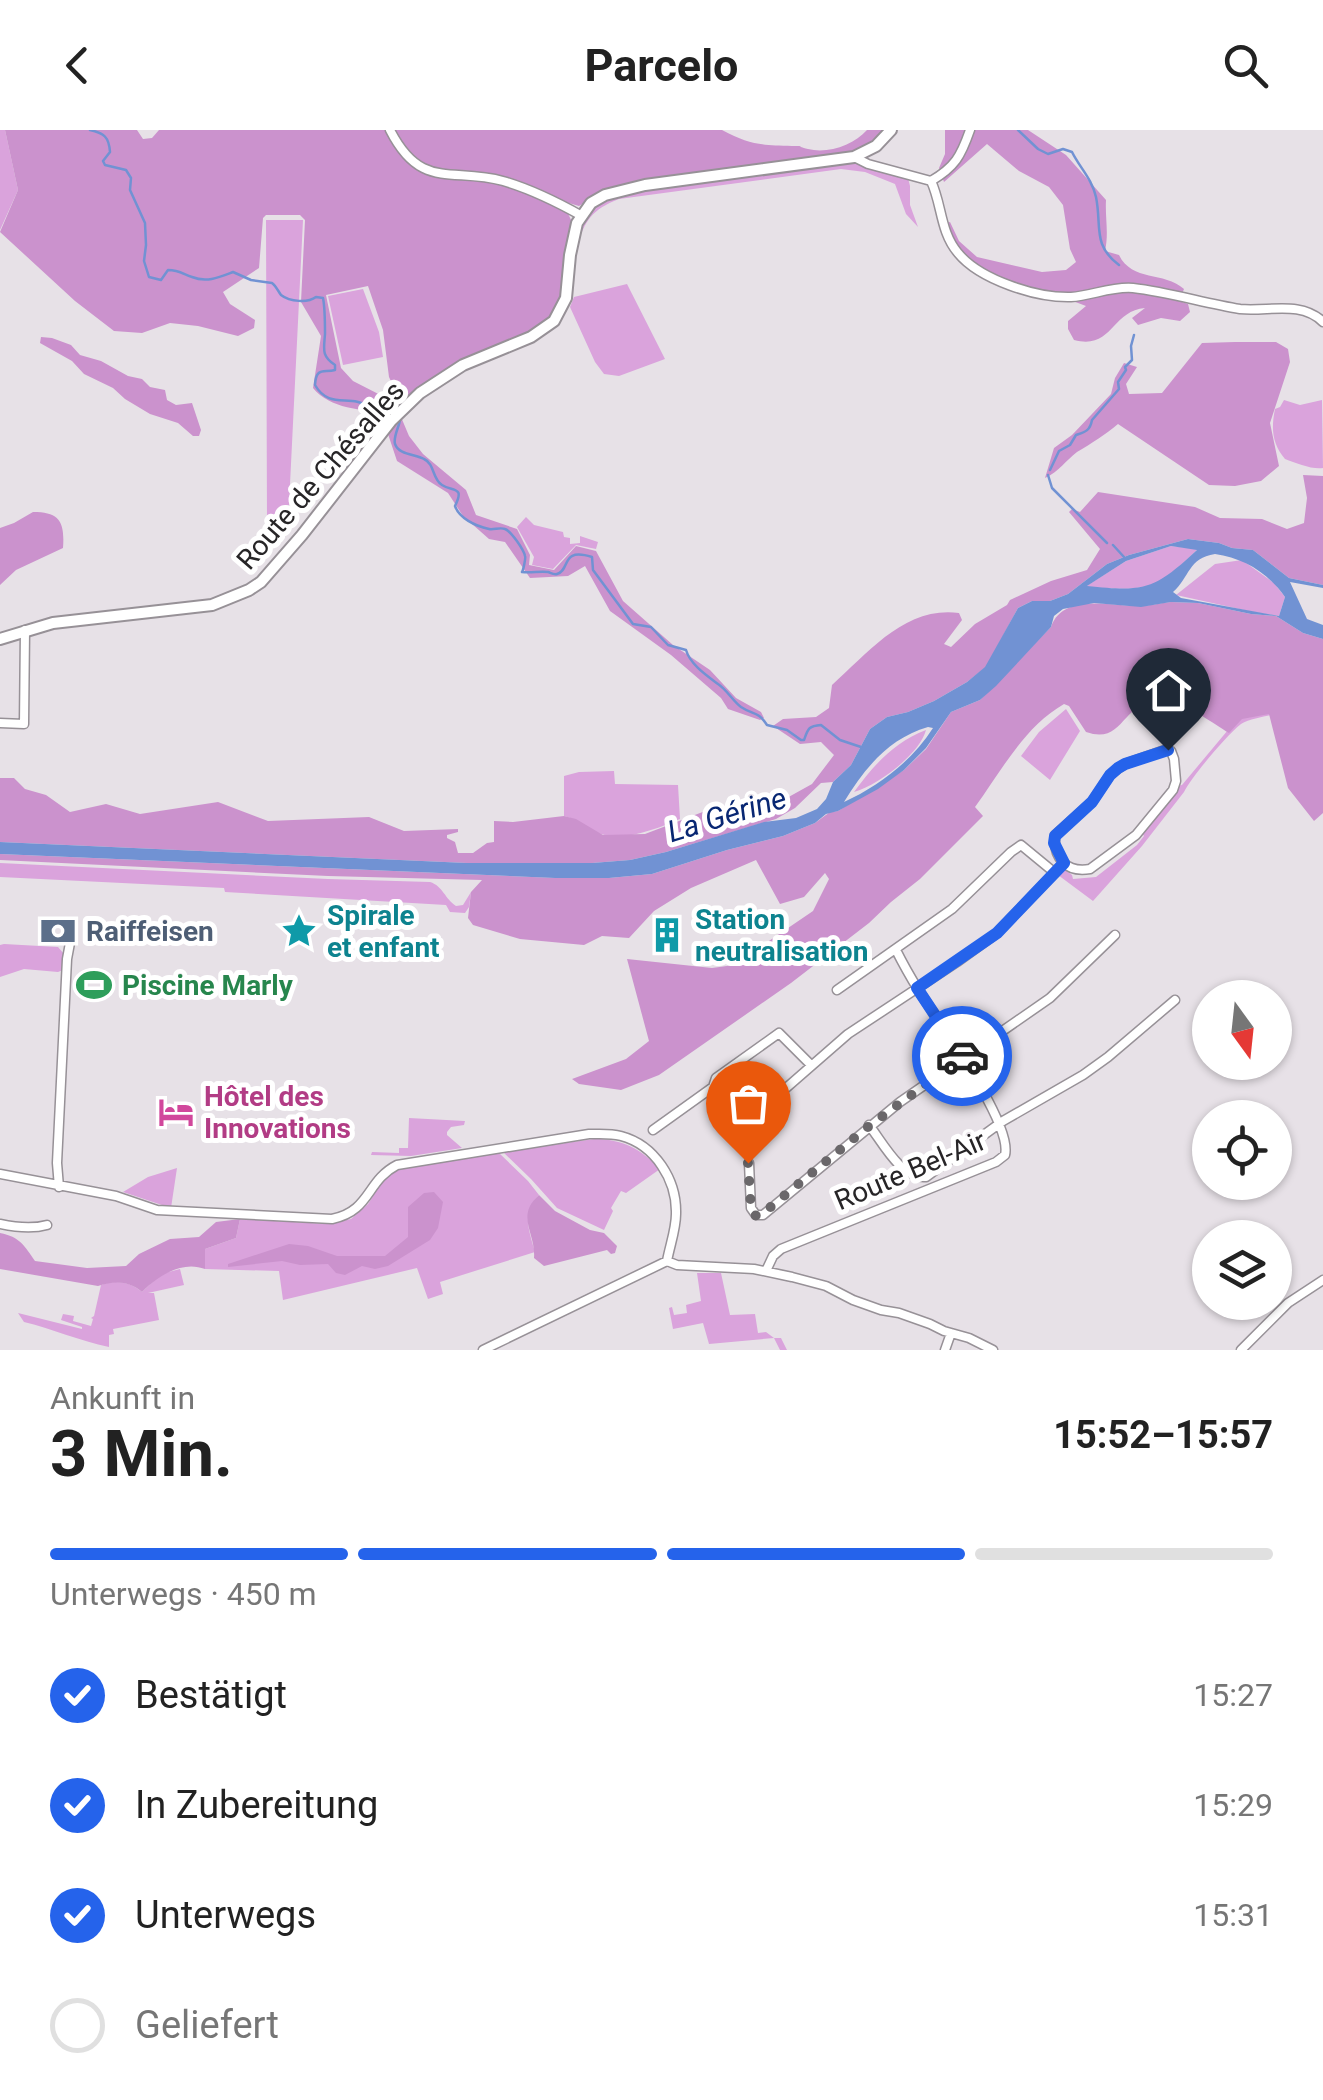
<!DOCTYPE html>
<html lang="de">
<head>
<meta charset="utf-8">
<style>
  :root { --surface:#fff; --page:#f6f6f6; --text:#222; --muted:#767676; --line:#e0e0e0; --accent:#2563eb }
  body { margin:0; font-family:Roboto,sans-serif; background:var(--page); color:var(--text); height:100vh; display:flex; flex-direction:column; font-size:38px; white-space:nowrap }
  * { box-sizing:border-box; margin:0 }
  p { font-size:32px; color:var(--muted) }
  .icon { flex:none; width:55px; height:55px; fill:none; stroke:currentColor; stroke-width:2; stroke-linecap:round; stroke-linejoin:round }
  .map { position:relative; height:1220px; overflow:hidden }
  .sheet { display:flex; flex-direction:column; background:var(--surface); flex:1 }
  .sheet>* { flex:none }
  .needle { width:65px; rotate:165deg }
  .tools { position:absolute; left:1192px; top:850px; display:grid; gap:20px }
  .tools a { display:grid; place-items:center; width:100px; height:100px; border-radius:50%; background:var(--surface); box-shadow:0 2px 8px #0004; font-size:50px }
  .pin { position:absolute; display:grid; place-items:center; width:85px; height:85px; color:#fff; margin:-102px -42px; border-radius:50% 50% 50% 0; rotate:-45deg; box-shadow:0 0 10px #0007 }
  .pin .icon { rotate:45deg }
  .courier { position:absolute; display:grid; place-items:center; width:100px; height:100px; margin:-50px; border:8px solid #2563eb; border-radius:50%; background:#fff; color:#222; box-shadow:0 2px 12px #0007 }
  .summary em { font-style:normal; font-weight:700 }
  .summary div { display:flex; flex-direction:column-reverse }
  .summary { display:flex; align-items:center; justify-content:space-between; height:170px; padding:0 50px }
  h1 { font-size:65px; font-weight:700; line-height:75px }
  .bar { display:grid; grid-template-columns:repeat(4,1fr); gap:15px 10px; align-content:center; height:120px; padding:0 50px }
  .bar i { height:12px; border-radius:8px; background:var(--line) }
  .bar .on { background:var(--accent) }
  .bar p { grid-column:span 4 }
  ol { padding:0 50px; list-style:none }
  li { display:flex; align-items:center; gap:30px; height:110px }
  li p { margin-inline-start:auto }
  li .icon { padding:10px; border-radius:50%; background:var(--accent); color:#fff; stroke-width:4 }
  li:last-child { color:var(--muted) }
  li i { width:55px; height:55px; border:5px solid var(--line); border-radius:50% }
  header { display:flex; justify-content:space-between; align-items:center; height:130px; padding:0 50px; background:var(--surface); font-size:45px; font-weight:700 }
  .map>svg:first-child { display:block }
  .green { fill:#daa3dc }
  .forest { fill:#cb92cd }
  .water { fill:#7192d3; fill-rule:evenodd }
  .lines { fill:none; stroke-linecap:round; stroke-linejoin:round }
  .stream { stroke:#7192d3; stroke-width:2.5 }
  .minor-casing { stroke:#979197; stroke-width:11 }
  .tertiary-casing { stroke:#979197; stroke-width:14 }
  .minor { stroke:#fff; stroke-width:8 }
  .tertiary { stroke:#fff; stroke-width:10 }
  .done { stroke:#6a676a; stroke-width:10; stroke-dasharray:0 18 }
  .route { stroke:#2563eb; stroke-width:12 }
  .labels { text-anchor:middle; stroke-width:10; stroke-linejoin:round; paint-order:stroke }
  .street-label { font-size:28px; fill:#272527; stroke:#fff }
  .culture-label { font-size:28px; font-weight:bold; fill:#0d838f; stroke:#fff; text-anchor:start }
  .service-label { font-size:28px; font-weight:bold; fill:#4e5e75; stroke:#fff; text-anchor:start }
  .leisure-label { font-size:28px; font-weight:bold; fill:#27864d; stroke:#fff; text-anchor:start }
  .hotel-label { font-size:28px; font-weight:bold; fill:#b23c85; stroke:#fff; text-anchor:start }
  .water-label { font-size:30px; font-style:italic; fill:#082773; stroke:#fff }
</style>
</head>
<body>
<header><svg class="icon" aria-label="back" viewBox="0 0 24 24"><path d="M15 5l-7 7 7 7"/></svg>Parcelo<svg class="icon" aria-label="search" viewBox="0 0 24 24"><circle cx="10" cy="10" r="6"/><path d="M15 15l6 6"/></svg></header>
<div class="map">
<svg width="1323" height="1220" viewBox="0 0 1323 1220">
  <rect width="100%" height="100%" fill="#e7e1e7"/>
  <path class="green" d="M0 0H5L18 60 0 100Z
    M851 32 908 48 910 56V75L918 97 906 84 895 54 865 42 841 39 619 69C591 80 586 90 576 117 583 74 606 66 645 58Z
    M266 90H303L288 395 267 394Z
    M627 154 665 229 619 246 604 244 595 232 570 177 574 167Z
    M363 159 379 202 383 227 343 235 328 166Z
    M1284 270 1300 275 1322 270 1323 338C1313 340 1296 333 1285 329 1272 313 1271 299 1275 279L1280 277Z
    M526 387 534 395 563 402 564 407 570 408V414L580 413V406L598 412 596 419 576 415 553 439 532 435 534 427 517 397Z
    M1171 416 1198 419C1188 428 1178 439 1167 447 1143 464 1112 458 1085 457L1126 431Z
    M1242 430 1274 453 1285 467 1279 486 1253 482 1176 465 1215 434Z
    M1066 579 1080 601 1050 650 1021 626 1039 602Z
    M1269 583 1271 585C1262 587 1249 589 1241 594 1226 606 1193 645 1184 662L1142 716 1093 771 1058 745 1064 739 1072 745 1073 749 1096 747 1137 715 1144 706 1142 703 1177 656 1182 655 1233 594 1242 588Z
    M926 600C920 624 877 656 854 662 873 636 894 612 926 600Z
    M614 641 615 654 678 655 680 689C659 698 624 712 601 704 587 699 578 689 564 686V646L579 642Z
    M0 733 328 749 430 752C443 756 445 769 456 776L463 775 471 762 469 777 465 783 450 782 446 775 225 762 224 758 0 747Z
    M4 814 58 817 64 824 63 840 58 842 24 839 0 847V815Z
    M409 988 465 991 464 995 451 997 447 1002V1005L462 1018 411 1026 371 1025 372 1022 399 1023V1018H408Z
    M594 1009C623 1009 641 1019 660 1039L626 1063 621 1061 611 1078 613 1081 604 1100 557 1078 531 1049 503 1022Z
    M499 1023 528 1051 539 1065C521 1082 529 1100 535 1122L440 1152 443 1164 428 1169 417 1138 283 1170 279 1141 205 1139V1119L236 1108 240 1089 327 1094 351 1089 368 1074 384 1049 399 1039Z
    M177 1038 171 1078 123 1062 148 1047Z
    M180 1139 184 1155 148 1163H154L159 1190 113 1199 114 1204 109 1205V1217C80 1211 53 1199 24 1192L18 1183 82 1199V1197L61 1190 63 1184 74 1186 73 1191 91 1196 93 1189 91 1188 94 1186 101 1155C115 1149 131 1152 142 1162L161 1144Z
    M697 1143H721L730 1185 755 1184 758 1203 766 1202 774 1208H781L787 1220H780L774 1208 709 1214 703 1193 673 1199 669 1178 672 1177 674 1185 687 1183 686 1175 701 1171Z"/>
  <path class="forest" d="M5 0H137L143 9 152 8 159 0H722C750 15 761 15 792 16 807 16 794 16 808 19 828 24 854 15 867 0H887L883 6 852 24 616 56 603 61 579 76 562 71 572 92 562 167 552 188 531 204 460 233 409 266 396 262 389 247 383 200 368 156 326 165 341 238 353 251 396 273 392 283H388C362 280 330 279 313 258L321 206 301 172 305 90 300 85H266L263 88 259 138 223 162 230 174 255 190 254 198 238 206 198 196 170 193 142 203 114 201 75 171 0 102 18 60Z
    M945 0H1028L1066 25 1106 70C1105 88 1109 103 1105 121L1119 125C1132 152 1164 141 1184 159L1179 171 1188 174 1190 182 1180 191 1161 188 1138 195 1132 188 1145 178C1111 181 1113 220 1074 210L1068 199V191L1086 176C1038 156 960 154 946 93L950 92 959 111 977 127 1042 142 1066 140 1076 132 1070 119 1063 75 1049 57 1019 41 987 14 944 52 939 38 945 24Z
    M41 207 52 208 71 215 80 225 101 231 128 246 142 249 150 257 165 260 167 270 176 275 192 273 201 300 199 306H193L178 293 150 284 125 269 113 258 84 244 72 231 40 213Z
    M1235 212H1276L1288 219 1290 232 1270 293 1279 336 1261 351 1235 356 1209 355 1118 294C1105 305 1092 313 1077 322 1065 331 1060 341 1045 348L1054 318 1072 305 1111 264 1115 248 1124 233 1137 237 1126 254 1129 264 1162 263 1202 213Z
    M401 287 409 306 423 324 466 360 476 385 517 399 530 425 529 435 554 440 576 416 596 421 623 471 673 515 710 540 736 568 761 582 764 588 760 590 728 579 721 568 671 525 610 481 585 436 568 446 530 448 505 412 489 409 463 386 448 363 397 331 388 304Z
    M1303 345 1323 346V455L1289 448 1253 420 1232 418 1219 413 1188 409 1129 425 1107 434 1068 464 1050 471H1032L1018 478 986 537 967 552 934 571 908 582 887 587 870 599 851 635 833 652 821 653 795 678 776 689 666 722 630 730 592 733H467L0 712V648H14L25 659 46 665 70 682 106 674 140 684 218 672 268 691 369 687 404 701 458 699V702L447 705V708L455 712 458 723H473L487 713 494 712V691L513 692 564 686 576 689 603 705 645 704 721 675 746 680 776 674 812 654 834 625 821 612 800 614 773 596 783 589 816 587 829 578 832 555C869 522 905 476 959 483L962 490 944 514 951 517 975 494 1007 475 1010 470 1051 451 1087 440 1100 419 1069 382 1072 379 1080 382 1098 362 1195 377 1220 388 1262 389 1287 399 1304 393 1307 368Z
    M33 382C59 382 65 391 63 418L16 440 0 455V398L14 393Z
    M1171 472 1198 473 1251 484 1276 486 1303 503 1323 509V683L1314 691 1288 658 1269 584 1242 589 1229 603C1214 594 1184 572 1167 571 1120 566 1127 616 1086 602L1069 576 1064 574C1024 597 1002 640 975 677L983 686 920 749 891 772 869 793 791 853 659 945 621 960 579 954 572 949 626 929 649 911 627 829 712 838 734 835 813 781 829 749 825 743 804 767 780 774 756 730 691 758 654 781 629 808 602 806 584 815 520 809 473 795 468 788 471 762 482 750 328 746 0 730V724L556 748H609L652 744 727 720 783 706 815 693 830 682 838 681 904 640 926 619 951 582 980 570 1051 497C1063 463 1110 476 1138 476 1149 476 1160 473 1171 472Z
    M434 1062 443 1072 438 1098 430 1110 388 1136 375 1139 362 1136 345 1145 336 1143 328 1134 300 1135 282 1131 228 1137V1134L289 1114 308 1116 337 1126H385L408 1107V1077L424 1063Z
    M539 1065 555 1081 590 1100 604 1103 617 1116 615 1123 611 1124 607 1120 544 1136 534 1128C536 1103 515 1086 539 1065Z
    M240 1089 236 1108 205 1119V1139C182 1130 158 1146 142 1162 128 1150 114 1151 98 1156L0 1139V1103C20 1107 24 1115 35 1131L87 1138 126 1136 139 1124 170 1109 199 1107 216 1092Z"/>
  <path class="water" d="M1188 409 1219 413 1232 418 1253 420 1289 448 1323 455V458L1290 452 1307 489 1323 495V509L1303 503 1276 486 1251 484 1198 473 1171 472 1141 477 1094 473 1063 479 1054 486 1051 497 996 556 980 570 951 582 926 618 904 640 878 659 838 681 826 684 815 693 783 706 727 720 652 744 609 748H555L0 724V712L467 733H592L630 730 666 722 764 692 796 688 817 679 826 669 833 652 851 635 870 599 887 587 908 582 934 571 967 552 985 537 1018 478 1032 471H1050L1068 464 1107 434 1129 425ZM1171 416 1197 420C1154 460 1145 462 1087 456L1126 431ZM1215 424C1244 428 1268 443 1285 467L1279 486 1181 468 1173 462C1190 447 1188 428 1215 424ZM928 597 933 598C912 631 879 656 844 672 864 639 889 608 928 597Z"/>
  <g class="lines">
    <path class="stream" d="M90 0C104 3 109 7 110 22L103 31 105 35 126 40 131 48 130 60 145 93 146 115 144 131 149 147 161 150 168 140C179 140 183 144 192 147 207 153 220 147 233 142L251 150 272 153C276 156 278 161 281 165 290 172 308 173 316 167L323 168C325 178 325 193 325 204 324 219 321 226 335 235V240C323 243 316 237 315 255 330 281 352 262 369 278L386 276 396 283
      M1018 0 1038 19 1048 24 1063 19 1072 22C1080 38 1092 49 1096 67 1102 96 1092 115 1119 135
      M400 290C399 297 393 307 395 314 399 325 415 324 424 329 435 334 432 349 442 355 453 362 465 356 455 376 459 388 475 396 489 399 494 400 500 397 505 399 511 401 524 420 525 426 526 428 523 441 522 442 531 443 540 441 548 442 551 443 554 445 557 444 571 440 560 417 592 427L593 440 633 494 651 497 668 515 686 520C690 534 706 545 718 554 727 560 733 571 741 577 753 585 758 581 767 595L787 600 801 610H804C808 599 808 596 821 595L840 610 861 617
      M1050 340 1059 321 1070 315 1076 305C1085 302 1090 301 1092 290L1119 259 1118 252 1126 240 1125 237 1132 230 1131 216 1134 205
      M1048 345 1052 358 1107 413
      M1113 415 1124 427"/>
    <defs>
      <path id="minor" d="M390 0C421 61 452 37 503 51 531 59 557 72 582 86
        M854 27 868 34 931 51
        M931 51C942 74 940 102 958 123 980 150 1037 168 1071 167 1091 166 1112 156 1133 158 1168 162 1204 173 1240 179 1268 182 1301 170 1323 192
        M931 51C955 37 961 26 970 0
        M0 593 24 594 25 500
        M1165 620 1171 621 1174 629 1176 651 1173 660 1136 705 1090 739C1067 743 1053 729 1055 705L1092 672 1110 645 1119 638 1125 634Z
        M837 860 952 779 1011 722 1021 715 1055 743
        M746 993 848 904 957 832 997 803 1064 733
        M869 995C883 1013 901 1049 926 1047L1003 991 1083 945 1108 927 1175 870
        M653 1000 713 957 716 948 779 903 811 935
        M749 1033 751 1078 756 1085H763L900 972 1050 868 1115 805
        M0 1044 116 1066 157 1080 332 1089C371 1081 366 1051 397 1035L589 1004C600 1004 610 1003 621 1006 655 1015 677 1050 676 1084 676 1099 670 1115 667 1131
        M59 1057 57 1033 67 829 70 813
        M0 1094C14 1097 33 1099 47 1095
        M766 1141 773 1126 781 1119 996 1032 1005 1025C1013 994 938 891 919 861 911 848 903 834 896 820
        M483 1220 667 1131 677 1135 754 1139 792 1147 826 1156 853 1170 881 1180 899 1183 930 1194 944 1201 969 1208 993 1220
        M945 1220 951 1203
        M1241 1220 1288 1173 1323 1150"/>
      <path id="tertiary" d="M0 509 53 493 212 475 249 460 261 452 302 405 391 291 420 263 463 235 531 207 554 191 566 168 570 125 577 93 591 73 605 65 645 55 854 27 876 16 891 0"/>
    </defs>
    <use href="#minor" class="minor-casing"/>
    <use href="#tertiary" class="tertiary-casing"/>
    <use href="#minor" class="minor"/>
    <use href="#tertiary" class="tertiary"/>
  </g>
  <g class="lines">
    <path class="done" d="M748 1033 751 1078 756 1086 762 1084 869 996 962 928V926"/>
    <path class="route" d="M962 926 917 858 997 803 1064 733 1054 713 1055 706 1092 672 1110 645 1118 638 1125 634 1168 620"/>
  </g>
  <defs>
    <symbol id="bank-bare" viewBox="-9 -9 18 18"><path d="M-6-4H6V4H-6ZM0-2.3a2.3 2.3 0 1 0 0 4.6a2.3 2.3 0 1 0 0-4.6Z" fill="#5c6f8a" stroke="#fff" stroke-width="2.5" paint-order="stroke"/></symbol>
    <symbol id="sight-bare" viewBox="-9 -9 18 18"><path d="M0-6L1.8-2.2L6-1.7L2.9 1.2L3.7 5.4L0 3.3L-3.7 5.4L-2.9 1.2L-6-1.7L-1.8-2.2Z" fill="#0f9aa8" stroke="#fff" stroke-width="2.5" paint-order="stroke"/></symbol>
    <symbol id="building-bare" viewBox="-9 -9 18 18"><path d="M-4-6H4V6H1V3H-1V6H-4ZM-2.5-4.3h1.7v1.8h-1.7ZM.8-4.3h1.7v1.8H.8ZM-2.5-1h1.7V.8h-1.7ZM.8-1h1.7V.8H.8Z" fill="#0f9aa8" stroke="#fff" stroke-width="2.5" paint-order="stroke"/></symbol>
    <symbol id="stadium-bare" viewBox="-9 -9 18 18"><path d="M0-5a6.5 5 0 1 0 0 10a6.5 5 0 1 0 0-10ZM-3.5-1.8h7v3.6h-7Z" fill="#2e9e5b" stroke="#fff" stroke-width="2.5" paint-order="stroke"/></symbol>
    <symbol id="hotel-bare" viewBox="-9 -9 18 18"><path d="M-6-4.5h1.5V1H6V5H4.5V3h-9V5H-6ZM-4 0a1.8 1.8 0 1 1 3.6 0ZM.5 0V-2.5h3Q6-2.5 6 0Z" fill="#d1479c" stroke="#fff" stroke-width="2.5" paint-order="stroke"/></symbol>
  </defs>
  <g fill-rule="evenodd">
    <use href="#bank-bare" x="33" y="776" width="50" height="50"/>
    <use href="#sight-bare" x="274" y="776" width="50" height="50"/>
    <use href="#building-bare" x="642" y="780" width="50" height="50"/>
    <use href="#stadium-bare" x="69" y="830" width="50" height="50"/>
    <use href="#hotel-bare" x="151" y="957" width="50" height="50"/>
  </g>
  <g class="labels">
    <g class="street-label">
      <text transform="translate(320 345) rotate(-49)" y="10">Route de Chésalles</text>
      <text transform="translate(910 1040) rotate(-23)" y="10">Route Bel-Air</text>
    </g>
    <g class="culture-label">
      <text x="327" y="795">Spirale<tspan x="327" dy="32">et enfant</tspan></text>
      <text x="695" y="799">Station<tspan x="695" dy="32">neutralisation</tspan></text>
    </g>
    <g class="service-label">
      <text x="86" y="811">Raiffeisen</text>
    </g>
    <g class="leisure-label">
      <text x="122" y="865">Piscine Marly</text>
    </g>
    <g class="hotel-label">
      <text x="204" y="976">Hôtel des<tspan x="204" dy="32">Innovations</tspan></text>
    </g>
    <g class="water-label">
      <text transform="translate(727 685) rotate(-17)" y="10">La Gérine</text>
    </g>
  </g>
</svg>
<div class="tools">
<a><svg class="needle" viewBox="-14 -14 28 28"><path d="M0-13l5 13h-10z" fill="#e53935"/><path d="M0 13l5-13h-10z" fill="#767676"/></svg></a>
<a><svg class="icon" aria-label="locate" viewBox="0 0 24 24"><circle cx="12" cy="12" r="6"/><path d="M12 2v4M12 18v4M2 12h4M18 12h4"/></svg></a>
<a><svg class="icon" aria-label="layers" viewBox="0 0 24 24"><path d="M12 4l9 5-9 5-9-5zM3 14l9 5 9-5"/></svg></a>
</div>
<div class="pin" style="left:748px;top:1033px;background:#ea580c"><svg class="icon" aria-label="bag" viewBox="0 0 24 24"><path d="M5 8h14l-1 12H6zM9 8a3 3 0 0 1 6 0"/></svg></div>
<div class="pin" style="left:1168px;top:620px;background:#1f2937"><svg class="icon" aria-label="home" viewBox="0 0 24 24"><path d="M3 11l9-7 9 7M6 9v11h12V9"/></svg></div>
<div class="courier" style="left:962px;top:926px"><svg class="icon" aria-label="car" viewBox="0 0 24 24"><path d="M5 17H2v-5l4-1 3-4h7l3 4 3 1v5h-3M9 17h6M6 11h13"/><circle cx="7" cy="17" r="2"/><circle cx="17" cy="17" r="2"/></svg></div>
</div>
<section class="sheet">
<div class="summary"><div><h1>3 Min.</h1><p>Ankunft in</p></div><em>15:52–15:57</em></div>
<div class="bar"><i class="on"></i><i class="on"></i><i class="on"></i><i></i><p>Unterwegs · 450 m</p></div>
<ol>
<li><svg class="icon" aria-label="check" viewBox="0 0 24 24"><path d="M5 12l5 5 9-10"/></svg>Bestätigt<p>15:27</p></li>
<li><svg class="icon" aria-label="check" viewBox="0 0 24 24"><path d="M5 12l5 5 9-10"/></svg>In Zubereitung<p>15:29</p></li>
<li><svg class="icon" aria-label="check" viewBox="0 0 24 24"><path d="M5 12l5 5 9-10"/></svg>Unterwegs<p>15:31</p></li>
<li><i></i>Geliefert</li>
</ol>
</section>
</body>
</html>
